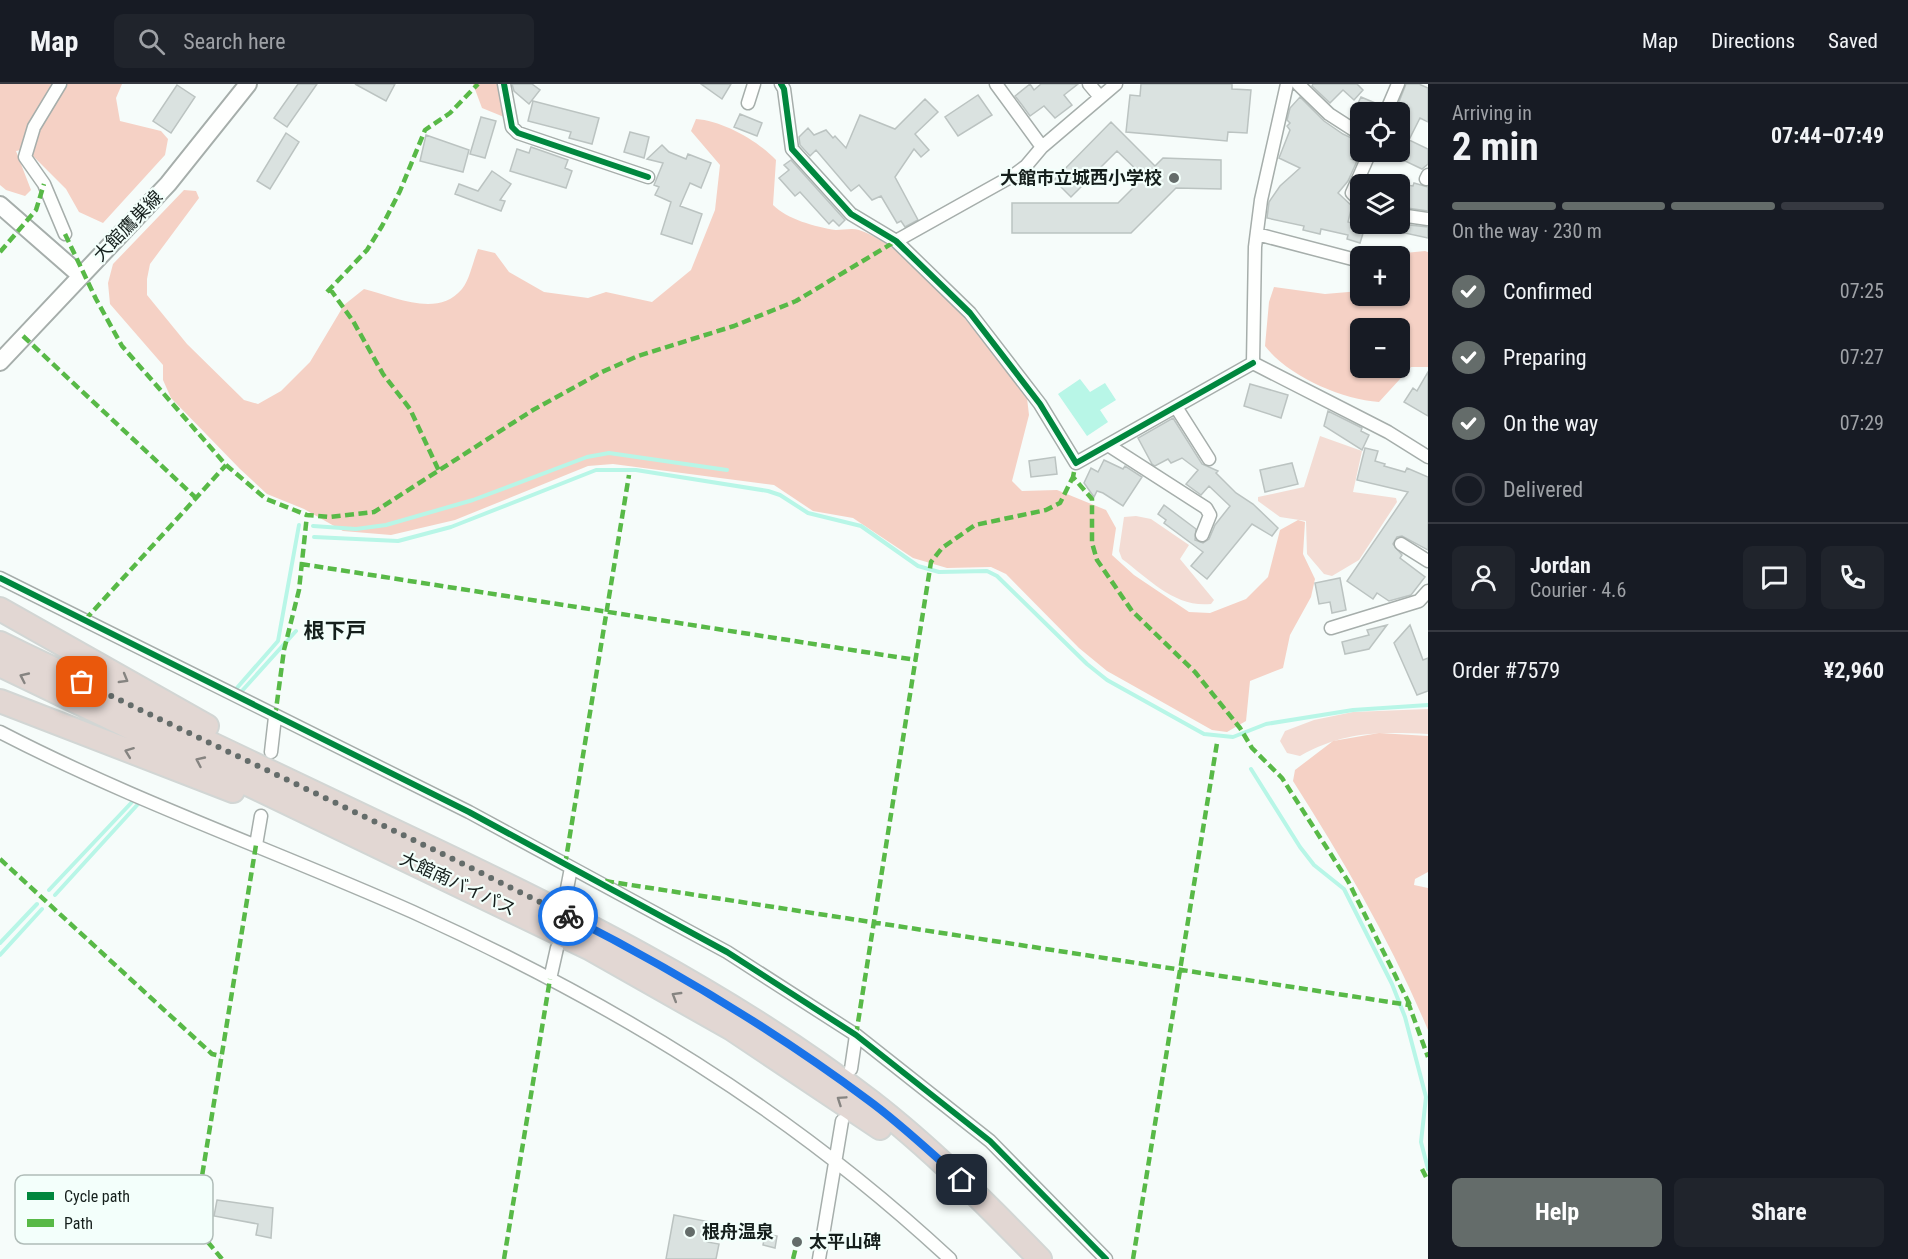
<!DOCTYPE html>
<html lang="en">
<head>
<meta charset="utf-8">
<style>
  :root { --surface:#171b24; --page:#20242c; --text:#f1f3f6; --muted:#9ea1a6; --line:#363941; --accent:#646c6a }
  body { margin:0; font-family:"Roboto Condensed","Noto Sans JP",sans-serif; background:var(--page); color:var(--text); height:100vh; display:flex; flex-direction:column; font-size:22px; white-space:nowrap }
  * { box-sizing:border-box; margin:0 }
  p { font-size:20px; color:var(--muted) }
  .icon { flex:none; width:33px; height:33px; fill:none; stroke:currentColor; stroke-width:2; stroke-linecap:round; stroke-linejoin:round }
  .map { position:relative; flex:1; overflow:hidden }
  .drawer { display:flex; flex-direction:column; background:var(--surface); width:480px }
  .drawer>* { flex:none }
  .buttons { position:absolute; left:1350px; top:18px; display:grid; gap:12px }
  .buttons a { display:grid; place-items:center; width:60px; height:60px; border-radius:9px; background:var(--surface); box-shadow:0 2px 4px #0004; font-size:30px }
  .pin { position:absolute; display:grid; place-items:center; width:51px; height:51px; color:#fff; margin:-26px; border-radius:12px; box-shadow:0 3px 9px #0006 }
  .courier { position:absolute; display:grid; place-items:center; width:60px; height:60px; margin:-30px; border:4px solid #1a73e8; border-radius:50%; background:#fff; color:#222; box-shadow:0 2px 8px #0007 }
  .summary em { font-style:normal; font-weight:700 }
  .summary div { display:flex; flex-direction:column-reverse }
  .summary { display:flex; align-items:center; justify-content:space-between; height:102px; padding:0 24px }
  h1 { font-size:39px; font-weight:700; line-height:45px }
  .bar { display:grid; grid-template-columns:repeat(4,1fr); gap:9px 6px; align-content:center; height:72px; padding:0 24px }
  .bar i { height:8px; border-radius:4px; background:var(--line) }
  .bar .active { background:var(--accent) }
  .bar p { grid-column:span 4 }
  .line { display:flex; align-items:center; gap:15px; padding:0 24px; border-top:2px solid var(--line) }
  .line div { flex:1 }
  .round { display:grid; place-items:center; flex:none; width:63px; height:63px; border-radius:9px; background:var(--page) }
  ol { padding:0 24px; list-style:none }
  li { display:flex; align-items:center; gap:18px; height:66px }
  li p { margin-inline-start:auto }
  li .icon { padding:6px; border-radius:50%; background:var(--accent); color:#fff; stroke-width:4 }
  li:last-child { color:var(--muted) }
  li i { width:33px; height:33px; border:3px solid var(--line); border-radius:50% }
  .button { display:flex; gap:12px; margin-top:auto; padding:12px 24px }
  .button a { flex:1; height:69px; border-radius:9px; background:var(--accent); color:#fff; font-size:24px; font-weight:700; line-height:69px; text-align:center }
  .button a+a { background:var(--page); color:var(--text) }
  header { display:flex; align-items:center; gap:36px; box-sizing:border-box; height:84px; padding:0 30px; background:var(--surface); border-bottom:2px solid var(--line) }
  header strong { font-size:28px }
  nav { display:flex; gap:33px; margin-inline-start:auto; font-size:21px }
  .search { width:420px; height:54px; background:var(--page); display:flex; align-items:center; gap:15px; box-sizing:border-box; padding:0 21px; border-radius:9px; color:var(--muted); font-size:22px }
  main { display:flex; flex:1; min-height:0 }
  .map>svg:first-child { display:block }
  .green { fill:#f3dcd4 }
  .forest { fill:#f5d1c5; fill-rule:evenodd }
  .water { fill:#b8f6e7 }
  .lines { fill:none; stroke-linecap:round; stroke-linejoin:round }
  .stream { stroke:#b8f6e7; stroke-width:4 }
  .building { fill:#dae2e0; stroke:#bbc3c1; stroke-width:1.5 }
  .street-casing { stroke:#a6aeab; stroke-width:15 }
  .secondary-casing { stroke:#a6aeab; stroke-width:20 }
  .highway-casing { stroke:#d2d6d4; stroke-width:26 }
  .street { stroke:#fefffe; stroke-width:12 }
  .secondary { stroke:#fefffe; stroke-width:16 }
  .highway { stroke:#e2d7d3; stroke-width:22 }
  .quiet { stroke:#58b947; stroke-width:4.5; stroke-dasharray:9 4.5; stroke-linecap:butt }
  .cycleway-casing { stroke:#f3fffb; stroke-width:10 }
  .cycleway { stroke:#00873e; stroke-width:6 }
  .oneway { stroke:#868481 }
  .done { stroke:#646c6a; stroke-width:6; stroke-dasharray:0 10.8 }
  .route { stroke:#1a73e8; stroke-width:8 }
  .poi-dot { fill:#646c6a; stroke:#f3fffb; stroke-width:2 }
  .labels { text-anchor:middle; stroke-width:4.5; stroke-linejoin:round; paint-order:stroke }
  .poi-label { font-size:18px; font-weight:bold; fill:#151f1c; stroke:#f3fffb; text-anchor:start }
  .street-label { font-size:18px; fill:#151f1c; stroke:#f3fffb }
  .quarter-label { font-size:21px; font-weight:bold; fill:#151f1c; stroke:#f3fffb }
  .key { fill:#f3fffb; stroke:#b0bcb8; stroke-width:1.5 }
  .key-label { font-size:16px; fill:#151f1c }
</style>
</head>
<body>
<header>
<strong>Map</strong>
<div class="search"><svg class="icon" aria-label="search" viewBox="0 0 24 24"><circle cx="10" cy="10" r="6"/><path d="M15 15l6 6"/></svg>Search here</div>
<nav><a>Map</a><a>Directions</a><a>Saved</a></nav>
</header>
<main>
<div class="map">
<svg width="1428" height="1175" viewBox="0 0 1428 1175">
  <rect width="100%" height="100%" fill="#f6fcfa"/>
  <path class="green" d="M1320 352 1362 367 1353 408 1396 414 1397 418 1359 476 1332 492 1324 490 1307 470 1306 437 1280 433 1258 417V413L1304 403Z
    M1136 432 1151 435 1189 461 1180 475 1214 516 1211 520C1175 524 1149 495 1122 475L1119 467 1124 433Z
    M1428 625V650C1378 648 1345 647 1300 672L1287 669 1280 657 1285 647 1314 636 1353 628Z"/>
  <path class="forest" d="M0 0H122L116 14 120 37 161 47 168 55 165 71 103 139 79 128 66 105 26 65 16 67 31 106 25 112 6 106 0 101Z
    M473 0H499L504 33 482 24Z
    M696 35C723 37 757 56 776 76L773 121C787 135 815 143 836 146 843 146 852 144 859 146 921 168 987 262 1027 314L1029 331 1012 397 1022 407 1057 406 1106 426 1116 444 1112 471 1134 491 1189 528 1210 529 1246 515 1268 493 1280 446 1298 436 1305 438 1303 470 1315 495 1311 513 1290 551 1283 584 1250 597 1246 637 1227 648 1212 646 1107 587 1079 564 1006 490 991 483 947 484 913 474 853 434 813 427 774 401 613 380 588 382 455 436 391 451 343 447 304 425 267 410 240 385 171 314 163 296V281L110 220 108 199 113 180 184 106 196 107 199 114 150 180 147 195V211L187 260 244 316 258 320 281 307 310 278 344 221 364 205C394 212 437 235 462 205 470 195 473 177 478 165L495 169 509 188 544 208 588 214 606 208 652 218 691 186 715 126 720 81 691 47Z
    M1425 167 1428 168V283H1411L1379 318C1341 315 1288 292 1265 262L1269 218 1274 203 1325 210 1360 207V212H1400V174L1405 169ZM1360 244H1400V284H1360Z
    M1379 649 1428 652V788L1415 795 1414 801 1428 804V946C1391 858 1344 777 1293 697L1295 686 1333 657Z"/>
  <path class="water" d="M1080 295 1090 308 1105 299 1116 316 1100 326 1108 338 1087 352 1058 310Z"/>
  <g class="lines">
    <path class="stream" d="M313 442 356 445 386 441 473 416 587 373 609 369 727 386
      M314 453 398 457 451 443 596 386H636L768 407 780 411 808 429 861 442 918 482 939 488 987 487 997 492 1087 580 1107 596 1204 650 1233 653 1266 640 1353 626 1428 621
      M236 605 278 557 299 441
      M241 608 296 547
      M1251 685 1300 763 1314 781 1344 805 1392 900 1405 933 1426 1013 1421 1058 1428 1085
      M49 806 133 717
      M55 811 139 719
      M0 859 37 820
      M0 871 42 825"/>
  </g>
  <path class="building" d="M298 0H317L287 43 274 34Z
    M355 0H395L386 17Z
    M512 0H532L540 6 529 20 514 7Z
    M701 0H731L722 15Z
    M1030 0 1034 6 1041 0H1078L1064 11 1072 21 1055 34 1044 22 1030 32 1022 21 1015 12Z
    M1141 0H1232V5L1251 6 1247 49 1228 48 1227 57 1126 48 1130 11 1140 12Z
    M1313 0H1357L1363 6 1354 16 1343 6 1330 19 1312 2Z
    M1406 0H1419L1428 4V38L1420 34 1409 56 1428 65V80L1422 85 1405 77 1408 71 1403 69 1400 77V28H1395Z
    M177 1 195 13 171 49 153 37Z
    M978 11 992 31 958 52 945 33Z
    M1300 13 1324 37 1343 50 1360 58 1351 75 1357 77 1348 97 1338 109 1352 122 1348 138 1365 143 1360 159 1347 155 1348 151 1321 145 1320 150 1303 146 1304 142 1267 134 1269 118 1280 102 1300 84 1279 74 1290 46 1287 42 1290 39 1287 36 1290 24Z
    M1361 13 1380 21 1378 28H1360V40L1351 34Z
    M925 15 938 28 915 50 929 66 921 73 914 65 895 93 918 136 905 143 901 137 897 139 881 112 872 116 859 101 851 107 816 66 810 72 800 61 799 53 808 44 814 51 826 46 833 54 835 52 846 64 860 31 895 45Z
    M533 17 599 34 592 60 569 54 571 48 528 37Z
    M740 30 762 39 757 52 734 43Z
    M481 33 496 37 485 74 470 70Z
    M1111 38 1155 82 1163 74 1221 76V105L1176 104 1131 149H1012V119H1118L1144 93 1117 67 1071 113 1054 96Z
    M630 48 649 53 644 74 624 68Z
    M286 49 299 58 270 105 257 97Z
    M426 51 469 66 463 88 420 77Z
    M662 61 669 68 686 75 688 70 711 79 701 104 690 99 680 122 702 130 692 160 661 150 671 118 655 111 659 103 654 101 663 79 647 75Z
    M531 63 568 76 565 84 572 87 566 104 510 87 517 65 529 69Z
    M791 76 845 136 839 142 833 136 829 140 800 108 795 112 779 94 789 86 784 81Z
    M492 87 511 100 500 116 505 117 501 127 455 110 459 100 478 107Z
    M1414 99 1428 103V127L1400 123V100L1413 102Z
    M1400 140 1428 143V154L1400 148Z
    M1428 288V332L1404 318 1413 304 1417 307Z
    M1250 300 1288 311 1281 334 1244 322Z
    M1328 327 1362 344 1361 347 1369 351 1362 366 1324 342Z
    M1173 334 1202 380 1218 387 1216 389 1236 409 1253 420 1278 444 1272 452 1252 440 1207 495 1191 482 1203 468 1164 439 1166 436 1158 430 1164 421 1196 445 1195 456 1203 459 1209 455 1215 441 1230 422 1209 402 1201 411 1186 400 1198 386 1182 374 1171 379 1168 375 1155 382 1152 380 1138 354Z
    M1365 364 1378 367 1375 377 1385 380 1384 382 1405 388 1407 384 1428 393V466L1402 452 1397 453 1393 460 1402 471 1400 474 1425 493 1411 511 1389 517 1377 509 1373 515 1347 497 1408 408 1357 396Z
    M1055 373 1057 390 1031 393 1029 377Z
    M1104 376 1123 385 1125 382 1142 393 1123 422 1103 409 1097 407 1094 413 1084 399 1091 384 1098 388Z
    M1292 379 1298 400 1265 408 1260 386Z
    M1340 494 1346 526 1332 529 1330 518 1319 520 1315 499Z
    M1387 541 1369 565 1345 570 1342 558 1369 551 1367 546Z
    M1410 541 1423 576 1428 574V607L1417 611 1394 559Z
    M217 1116 273 1124 271 1154 256 1151 258 1140 214 1132Z
    M674 1131 710 1138 707 1158 719 1160 716 1175H666Z
    M765 1150 777 1152 775 1164 763 1161Z"/>
  <g class="lines">
    <defs>
      <path id="street" d="M60 0 34 43 25 73 44 100 65 150
        M504 0 512 43 518 49 648 93
        M781 0 784 5 792 65 851 130 896 157 970 229 1040 320 1076 379 1253 279
        M996 0 1042 63
        M1089 0 1100 13
        M1298 0 1329 30 1360 50
        M748 19 754 0
        M1386 28 1398 0
        M1426 95 1428 91
        M1360 117 1352 109 1370 68
        M1400 131 1428 135
        M1257 150 1360 177
        M896 157 1014 91 1026 82 1042 63 1116 0
        M1253 279 1255 163 1261 116 1287 0
        M1253 279 1388 348 1428 373
        M1176 323 1209 375
        M1108 361 1206 424 1210 431 1202 451
        M1401 460 1428 477
        M0 494 469 728 727 868 856 951 990 1057 1106 1175
        M1331 544 1419 517 1428 507
        M0 648C133 717 276 767 413 828 612 918 790 1026 950 1175
        M271 668 275 633
        M256 761 261 732
        M565 815 571 784
        M550 895 557 864
        M851 985 856 951
        M819 1175 842 1037"/>
      <path id="secondary" d="M0 121 80 191
        M0 278 168 100 248 0"/>
      <path id="highway" d="M0 525 207 642
        M0 559C134 624 269 687 403 751 564 827 728 908 870 1017 931 1064 986 1120 1040 1175
        M0 581 589 864 732 945 880 1044
        M0 617 233 707"/>
    </defs>
    <use href="#street" class="street-casing"/>
    <use href="#secondary" class="secondary-casing"/>
    <use href="#highway" class="highway-casing"/>
    <use href="#street" class="street"/>
    <use href="#secondary" class="secondary"/>
    <use href="#highway" class="highway"/>
    <path class="quiet" d="M65 150 96 215 122 262 226 381 266 415 307 431 329 433 374 428 533 326 602 288 638 272 734 242 796 217 896 157
      M0 168 36 126 44 100
      M330 205 353 237 383 290 410 325 439 387
      M327 208 367 166 382 142 400 107 425 46 450 29 478 0
      M23 252 196 414
      M1074 388 1073 393 1092 415V459L1097 476 1132 527 1195 588 1240 644 1252 664 1282 694 1348 797 1410 921
      M301 480 916 576
      M85 536 226 381
      M275 633 284 566 299 506 307 431
      M0 775 212 970 221 972
      M565 781 629 391
      M605 797 1409 921 1428 973
      M856 951 931 478 942 464 975 441 1046 426 1060 419 1073 393
      M1422 1085 1428 1097
      M222 1175 197 1145 195 1135 256 761
      M504 1175 550 895
      M793 1175 796 1163
      M1133 1175 1217 659"/>
    <defs>
      <path id="cycleway" d="M504 0 512 43 518 49 648 93
        M781 0 784 5 792 65 851 130 896 157 970 229 1040 320 1076 379 1253 279
        M0 494 469 728 727 868 856 951 990 1057 1106 1175"/>
    </defs>
    <use href="#cycleway" class="cycleway-casing"/>
    <use href="#cycleway" class="cycleway"/>
  </g>
  <defs><path id="oneway-chevron" d="M-2-3.5L2.5 0L-2 3.5" fill="none" stroke-width="1.6" stroke-linecap="round" stroke-linejoin="round" transform="scale(1.5)"/></defs>
  <g class="oneway">
    <use href="#oneway-chevron" transform="translate(24 593) rotate(-155)"/>
    <use href="#oneway-chevron" transform="translate(124 595) rotate(30)"/>
    <use href="#oneway-chevron" transform="translate(129 668) rotate(-159)"/>
    <use href="#oneway-chevron" transform="translate(200 677) rotate(-155)"/>
    <use href="#oneway-chevron" transform="translate(676 912) rotate(-149)"/>
    <use href="#oneway-chevron" transform="translate(841 1016) rotate(-146)"/>
  </g>
  <g class="lines">
    <path class="done" d="M82 598 447 772 568 832"/>
    <path class="route" d="M568 832C672 885 774 946 868 1016 901 1040 931 1069 962 1096"/>
  </g>
  <g class="poi-dot">
    <circle cx="1174" cy="94" r="6"/>
    <circle cx="690" cy="1148" r="6"/>
    <circle cx="797" cy="1158" r="6"/>
  </g>
  <g class="labels">
    <g class="poi-label">
      <text x="1162" y="100" text-anchor="end">大館市立城西小学校</text>
      <text x="702" y="1154">根舟温泉</text>
      <text x="809" y="1164">太平山碑</text>
    </g>
    <g class="street-label">
      <text transform="translate(128 142) rotate(-46)" y="6">大館鷹巣線</text>
      <text transform="translate(458 800) rotate(25)" y="6">大館南バイパス</text>
    </g>
    <g class="quarter-label">
      <text x="335" y="554">根下戸</text>
    </g>
  </g>
  <rect x="15" y="1091" width="198" height="69" rx="9" class="key"/>
  <rect x="27" y="1108" width="27" height="8" fill="#00873e"/>
  <rect x="27" y="1135" width="27" height="8" fill="#58b947"/>
  <g class="key-label">
    <text x="64" y="1118">Cycle path</text>
    <text x="64" y="1145">Path</text>
  </g>
</svg>
<div class="buttons">
<a><svg class="icon" aria-label="locate" viewBox="0 0 24 24"><circle cx="12" cy="12" r="6"/><path d="M12 2v4M12 18v4M2 12h4M18 12h4"/></svg></a>
<a><svg class="icon" aria-label="layers" viewBox="0 0 24 24"><path d="M12 4l9 5-9 5-9-5zM3 14l9 5 9-5"/></svg></a>
<a>+</a>
<a>−</a>
</div>
<div class="pin" style="left:82px;top:598px;background:#ea580c"><svg class="icon" aria-label="bag" viewBox="0 0 24 24"><path d="M5 8h14l-1 12H6zM9 8a3 3 0 0 1 6 0"/></svg></div>
<div class="pin" style="left:962px;top:1096px;background:#1f2937"><svg class="icon" aria-label="home" viewBox="0 0 24 24"><path d="M3 11l9-7 9 7M6 9v11h12V9"/></svg></div>
<div class="courier" style="left:568px;top:832px"><svg class="icon" aria-label="bike" viewBox="0 0 24 24"><circle cx="6" cy="16" r="4"/><circle cx="18" cy="16" r="4"/><path d="M6 16l4-8h5l3 8M10 8l3 8H6M13 5h3"/></svg></div>
</div>
<section class="drawer">
<div class="summary"><div><h1>2 min</h1><p>Arriving in</p></div><em>07:44–07:49</em></div>
<div class="bar"><i class="active"></i><i class="active"></i><i class="active"></i><i></i><p>On the way · 230 m</p></div>
<ol>
<li><svg class="icon" aria-label="check" viewBox="0 0 24 24"><path d="M5 12l5 5 9-10"/></svg>Confirmed<p>07:25</p></li>
<li><svg class="icon" aria-label="check" viewBox="0 0 24 24"><path d="M5 12l5 5 9-10"/></svg>Preparing<p>07:27</p></li>
<li><svg class="icon" aria-label="check" viewBox="0 0 24 24"><path d="M5 12l5 5 9-10"/></svg>On the way<p>07:29</p></li>
<li><i></i>Delivered</li>
</ol>
<div class="line" style="height:108px"><a class="round"><svg class="icon" aria-label="person" viewBox="0 0 24 24"><circle cx="12" cy="8" r="4"/><path d="M4 21q1-7 8-7t8 7"/></svg></a><div><b>Jordan</b><p>Courier · 4.6</p></div><a class="round"><svg class="icon" aria-label="chat" viewBox="0 0 24 24"><path d="M4 5h16v11H9l-5 4z"/></svg></a><a class="round"><svg class="icon" aria-label="phone" viewBox="0 0 24 24"><path d="M5 4h4l2 5-3 2q2 4 5 5l2-3 5 2v4C11 20 4 13 5 4z"/></svg></a></div>
<div class="line" style="height:78px"><div>Order #7579</div><b>¥2,960</b></div>
<div class="button"><a>Help</a><a>Share</a></div>
</section>
</main>
</body>
</html>
